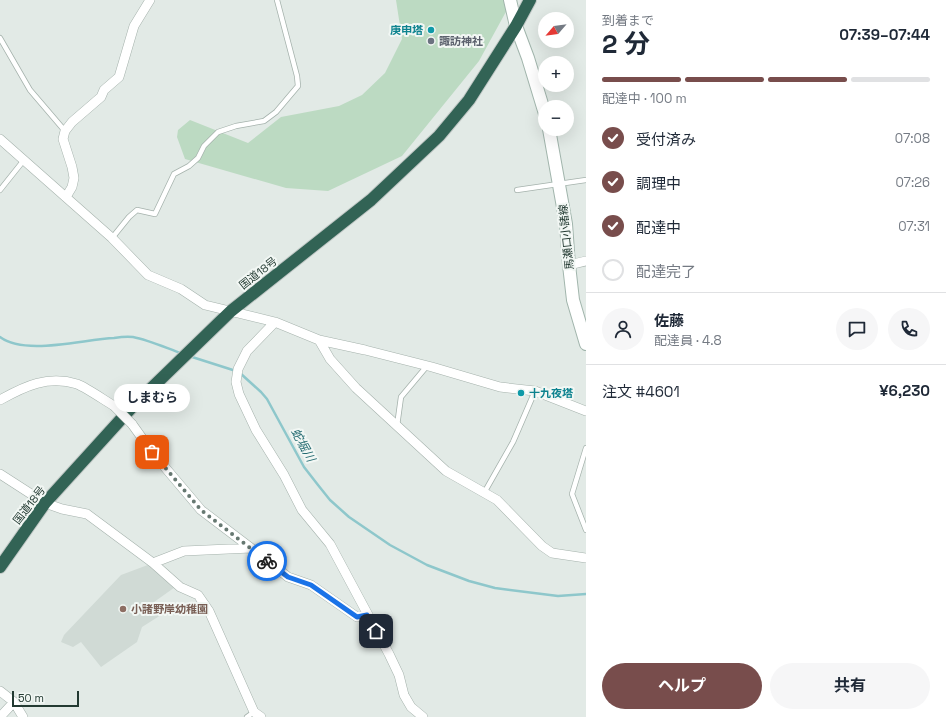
<!DOCTYPE html>
<html lang="ja">
<head>
<meta charset="utf-8">
<style>
  :root { --surface:#fff; --page:#f6f6f7; --text:#1f2937; --muted:#747a83; --line:#e0e1e3; --accent:#784d4c }
  body { margin:0; font-family:"Space Grotesk","Noto Sans JP",sans-serif; background:var(--page); color:var(--text); height:100vh; display:flex; flex-direction:column; font-size:15px; white-space:nowrap }
  * { box-sizing:border-box; margin:0 }
  p { font-size:13px; color:var(--muted) }
  .icon { flex:none; width:22px; height:22px; fill:none; stroke:currentColor; stroke-width:2; stroke-linecap:round; stroke-linejoin:round }
  .map { position:relative; flex:1; overflow:hidden }
  .drawer { display:flex; flex-direction:column; background:var(--surface); width:360px }
  .drawer>* { flex:none }
  .needle { width:26px; rotate:242deg }
  .tools { position:absolute; left:538px; top:12px; display:grid; gap:8px }
  .tools a { display:grid; place-items:center; width:36px; height:36px; border-radius:50%; background:var(--surface); box-shadow:0 4px 16px #0002; font-size:20px }
  .scale { position:absolute; left:12px; bottom:10px; width:67px; box-sizing:border-box; padding-left:4px; border:2px solid #233a32; border-top:0; font-size:11px; line-height:14px; white-space:nowrap; color:#233a32; -webkit-text-stroke:3px #f2f7f4; paint-order:stroke }
  .pin { position:absolute; display:grid; place-items:center; width:34px; height:34px; color:#fff; margin:-17px; border-radius:8px; box-shadow:0 2px 6px #0006 }
  .courier { position:absolute; display:grid; place-items:center; width:40px; height:40px; margin:-20px; border:3px solid #1a73e8; border-radius:50%; background:#fff; color:#222; box-shadow:0 1px 5px #0007 }
  .bubble { position:absolute; height:28px; border-radius:14px; background:var(--surface); box-shadow:0 4px 16px #0002; font-size:13px; font-weight:700; line-height:28px; text-align:center }
  .headline em { font-style:normal; font-weight:700 }
  .headline div { display:flex; flex-direction:column-reverse }
  .headline { display:flex; align-items:center; justify-content:space-between; height:68px; padding:0 16px }
  h1 { font-size:26px; font-weight:700; line-height:30px }
  .bar { display:grid; grid-template-columns:repeat(4,1fr); gap:6px 4px; align-content:center; height:48px; padding:0 16px }
  .bar i { height:5px; border-radius:3px; background:var(--line) }
  .bar .selected { background:var(--accent) }
  .bar p { grid-column:span 4 }
  .line { display:flex; align-items:center; gap:10px; padding:0 16px; border-top:1px solid var(--line) }
  .line div { flex:1 }
  .round { display:grid; place-items:center; flex:none; width:42px; height:42px; border-radius:21px; background:var(--page) }
  ol { padding:0 16px; list-style:none }
  li { display:flex; align-items:center; gap:12px; height:44px }
  li p { margin-inline-start:auto }
  li .icon { padding:4px; border-radius:50%; background:var(--accent); color:#fff; stroke-width:4 }
  li:last-child { color:var(--muted) }
  li i { width:22px; height:22px; border:2px solid var(--line); border-radius:50% }
  .cta { display:flex; gap:8px; margin-top:auto; padding:8px 16px }
  .cta a { flex:1; height:46px; border-radius:24px; background:var(--accent); color:#fff; font-size:16px; font-weight:700; line-height:46px; text-align:center }
  .cta a+a { background:var(--page); color:var(--text) }
  main { display:flex; flex:1; min-height:0 }
  .map>svg:first-child { display:block }
  .built { fill:#d0dad5 }
  .green { fill:#bcdac2 }
  .lines { fill:none; stroke-linecap:round; stroke-linejoin:round }
  .stream { stroke:#8ec7cb; stroke-width:2.5 }
  .lane-casing { stroke:#a5b2ac; stroke-width:6 }
  .street-casing { stroke:#a5b2ac; stroke-width:10 }
  .secondary-casing { stroke:#a1b5ac; stroke-width:14 }
  .highway-casing { stroke:#c1c8c6; stroke-width:14 }
  .lane { stroke:#fff; stroke-width:4.5 }
  .street { stroke:#fff; stroke-width:9 }
  .secondary { stroke:#fff; stroke-width:12 }
  .highway { stroke:#326355; stroke-width:12 }
  .street-bridge-casing { stroke:#a5b2ac; stroke-width:10; stroke-linecap:butt }
  .street-bridge { stroke:#fff; stroke-width:9 }
  .done { stroke:#667871; stroke-width:4; stroke-dasharray:0 7.2 }
  .route { stroke:#1a73e8; stroke-width:5 }
  .culture-dot { fill:#0f9aa8; stroke:#f2f7f4; stroke-width:1.5 }
  .worship-dot { fill:#6b7280; stroke:#f2f7f4; stroke-width:1.5 }
  .education-dot { fill:#8d6e63; stroke:#f2f7f4; stroke-width:1.5 }
  .labels { text-anchor:middle; stroke-width:4; stroke-linejoin:round; paint-order:stroke }
  .culture-label { font-size:11px; font-weight:bold; fill:#0d838f; stroke:#f2f7f4; text-anchor:end }
  .worship-label { font-size:11px; font-weight:bold; fill:#5b616d; stroke:#f2f7f4; text-anchor:start }
  .street-label { font-size:11px; fill:#233a32; stroke:#f2f7f4 }
  .education-label { font-size:11px; font-weight:bold; fill:#785e54; stroke:#f2f7f4; text-anchor:start }
  .water-label { font-size:12px; font-style:italic; fill:#236a70; stroke:#f2f7f4 }
</style>
</head>
<body>
<main>
<div class="map">
<svg width="586" height="717" viewBox="0 0 586 717">
  <rect width="100%" height="100%" fill="#e2eae6"/>
  <path class="built" d="M153 563 178 585 154 602 161 615 142 627 137 642 101 667 81 642 73 647 61 642 64 635 121 575Z"/>
  <path class="green" d="M396 0H503L508 8 479 61 402 156 328 191 286 188 185 159 177 137 178 130 190 120 248 143 281 117 339 106 362 95 385 73 402 39Z"/>
  <g class="lines">
    <path class="stream" d="M0 337C25 356 84 339 114 338 120 337 127 336 133 337 149 340 166 348 183 354
      M189 356 236 371
      M240 373 261 392 267 399 304 467 318 485 330 500 349 517 390 545 427 565 469 581 495 588 558 596 586 594"/>
    <defs>
      <path id="lane" d="M0 38 30 90 65 131
        M0 190 24 160
        M517 190 586 180
        M112 238 129 217 137 210 155 214 174 174 189 166 198 158 204 146 218 132 236 126 264 121 276 112 298 86 297 76 277 0
        M397 426 401 397 427 366
        M586 448 572 494 586 530
        M484 493 513 442 535 391
        M247 717 254 712"/>
      <path id="street" d="M0 139 112 238 148 275 181 289 205 305 275 322 319 340 365 350 432 367 500 387 535 391 586 411
        M66 197 72 187 74 178 72 167 63 139 65 131 72 122 101 97 104 90 119 77 134 26 150 0
        M569 265 586 261
        M275 322 247 351 238 369 236 382 239 394 256 430 284 475 302 510 330 544 389 654 399 675 404 695 411 707 423 717
        M319 340 330 359 356 388 446 471 497 500 542 546 552 553 586 558
        M0 400C25 386 48 375 77 384 87 388 104 400 114 406
        M132 424 152 452 201 510 251 548
        M0 474 45 503 62 509 87 514 153 563 180 587 198 595 209 611 254 712 261 717
        M153 563 184 551 251 548 288 577 311 585 357 617 367 615
        M0 691 14 702 23 717
        M0 717 14 702"/>
      <path id="secondary" d="M510 0 516 26 528 58 545 114
        M549 129 566 224 569 265 573 300 586 344"/>
      <path id="highway" d="M0 567 45 503 133 406 231 311 371 200 439 136 469 100 516 26 530 0"/>
    </defs>
    <use href="#lane" class="lane-casing"/>
    <use href="#street" class="street-casing"/>
    <use href="#secondary" class="secondary-casing"/>
    <use href="#highway" class="highway-casing"/>
    <use href="#lane" class="lane"/>
    <use href="#street" class="street"/>
    <use href="#secondary" class="secondary"/>
    <use href="#highway" class="highway"/>
    <defs>
      <path id="street-bridge" d="M114 406 132 424"/>
    </defs>
    <use href="#street-bridge" class="street-bridge-casing"/>
    <use href="#street-bridge" class="street-bridge"/>
  </g>
  <g class="lines">
    <path class="done" d="M152 452 201 510 267 561"/>
    <path class="route" d="M267 561 288 577 311 585 357 617 367 615 376 631"/>
  </g>
  <g class="culture-dot">
    <circle cx="431" cy="30" r="4"/>
    <circle cx="521" cy="393" r="4"/>
  </g>
  <circle class="worship-dot" cx="431" cy="41" r="4"/>
  <circle class="education-dot" cx="123" cy="609" r="4"/>
  <g class="labels">
    <g class="culture-label">
      <text x="423" y="34">庚申塔</text>
      <text x="529" y="397" text-anchor="start">十九夜塔</text>
    </g>
    <g class="worship-label">
      <text x="439" y="45">諏訪神社</text>
    </g>
    <g class="street-label">
      <text transform="translate(566 237) rotate(-96)" y="4">馬瀬口小諸線</text>
      <text transform="translate(258 273) rotate(-38)" y="4">国道18号</text>
      <text transform="translate(29 505) rotate(-52)" y="4">国道18号</text>
    </g>
    <g class="education-label">
      <text x="131" y="613">小諸野岸幼稚園</text>
    </g>
    <g class="water-label">
      <text transform="translate(303 445) rotate(61)" y="4">蛇堀川</text>
    </g>
  </g>
</svg>
<div class="tools">
<a><svg class="needle" viewBox="-14 -14 28 28"><path d="M0-13l5 13h-10z" fill="#e53935"/><path d="M0 13l5-13h-10z" fill="#747a83"/></svg></a>
<a>+</a>
<a>−</a>
</div>
<div class="scale">50 m</div>
<div class="pin" style="left:152px;top:452px;background:#ea580c"><svg class="icon" aria-label="bag" viewBox="0 0 24 24"><path d="M5 8h14l-1 12H6zM9 8a3 3 0 0 1 6 0"/></svg></div>
<div class="pin" style="left:376px;top:631px;background:#1f2937"><svg class="icon" aria-label="home" viewBox="0 0 24 24"><path d="M3 11l9-7 9 7M6 9v11h12V9"/></svg></div>
<div class="courier" style="left:267px;top:561px"><svg class="icon" aria-label="bike" viewBox="0 0 24 24"><circle cx="6" cy="16" r="4"/><circle cx="18" cy="16" r="4"/><path d="M6 16l4-8h5l3 8M10 8l3 8H6M13 5h3"/></svg></div>
<div class="bubble" style="left:114px;top:384px;width:76px">しまむら</div>
</div>
<section class="drawer">
<div class="headline"><div><h1>2 分</h1><p>到着まで</p></div><em>07:39–07:44</em></div>
<div class="bar"><i class="selected"></i><i class="selected"></i><i class="selected"></i><i></i><p>配達中 · 100 m</p></div>
<ol>
<li><svg class="icon" aria-label="check" viewBox="0 0 24 24"><path d="M5 12l5 5 9-10"/></svg>受付済み<p>07:08</p></li>
<li><svg class="icon" aria-label="check" viewBox="0 0 24 24"><path d="M5 12l5 5 9-10"/></svg>調理中<p>07:26</p></li>
<li><svg class="icon" aria-label="check" viewBox="0 0 24 24"><path d="M5 12l5 5 9-10"/></svg>配達中<p>07:31</p></li>
<li><i></i>配達完了</li>
</ol>
<div class="line" style="height:72px"><a class="round"><svg class="icon" aria-label="person" viewBox="0 0 24 24"><circle cx="12" cy="8" r="4"/><path d="M4 21q1-7 8-7t8 7"/></svg></a><div><b>佐藤</b><p>配達員 · 4.8</p></div><a class="round"><svg class="icon" aria-label="chat" viewBox="0 0 24 24"><path d="M4 5h16v11H9l-5 4z"/></svg></a><a class="round"><svg class="icon" aria-label="phone" viewBox="0 0 24 24"><path d="M5 4h4l2 5-3 2q2 4 5 5l2-3 5 2v4C11 20 4 13 5 4z"/></svg></a></div>
<div class="line" style="height:52px"><div>注文 #4601</div><b>¥6,230</b></div>
<div class="cta"><a>ヘルプ</a><a>共有</a></div>
</section>
</main>
</body>
</html>
